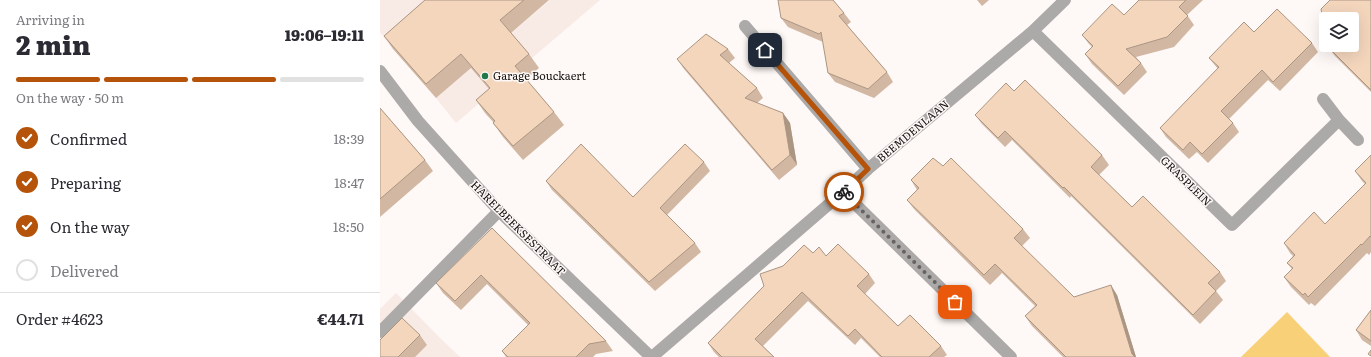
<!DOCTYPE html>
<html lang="en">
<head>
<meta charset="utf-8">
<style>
  :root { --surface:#fff; --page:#f7f7f7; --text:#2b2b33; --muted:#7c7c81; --line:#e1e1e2; --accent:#b45309 }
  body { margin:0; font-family:Literata,serif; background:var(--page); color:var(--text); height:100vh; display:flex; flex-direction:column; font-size:15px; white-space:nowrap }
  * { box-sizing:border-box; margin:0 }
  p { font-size:13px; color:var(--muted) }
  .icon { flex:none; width:22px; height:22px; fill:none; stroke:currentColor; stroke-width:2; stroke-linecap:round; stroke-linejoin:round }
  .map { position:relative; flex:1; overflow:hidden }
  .sheet { display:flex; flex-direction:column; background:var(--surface); width:380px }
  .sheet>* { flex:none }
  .buttons { position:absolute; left:939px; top:12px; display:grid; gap:8px }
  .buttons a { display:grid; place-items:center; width:40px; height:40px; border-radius:4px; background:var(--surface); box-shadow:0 4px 16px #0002; font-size:20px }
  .pin { position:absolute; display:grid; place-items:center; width:34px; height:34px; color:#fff; margin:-17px; border-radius:8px; box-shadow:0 2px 6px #0006 }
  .courier { position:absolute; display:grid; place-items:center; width:40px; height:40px; margin:-20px; border:3px solid #b45309; border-radius:50%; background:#fff; color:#222; box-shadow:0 1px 5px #0007 }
  .headline em { font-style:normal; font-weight:800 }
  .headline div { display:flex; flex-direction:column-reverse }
  .headline { display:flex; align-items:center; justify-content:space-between; height:68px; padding:0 16px }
  h1 { font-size:26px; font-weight:800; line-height:30px }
  .bar { display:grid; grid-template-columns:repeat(4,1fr); gap:6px 4px; align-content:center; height:48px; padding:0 16px }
  .bar i { height:5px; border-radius:3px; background:var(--line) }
  .bar .selected { background:var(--accent) }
  .bar p { grid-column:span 4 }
  .line { display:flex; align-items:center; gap:10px; padding:0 16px; border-top:1px solid var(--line) }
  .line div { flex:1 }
  ol { padding:0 16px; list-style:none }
  li { display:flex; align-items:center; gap:12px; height:44px }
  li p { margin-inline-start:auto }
  li .icon { padding:4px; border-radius:50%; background:var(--accent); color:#fff; stroke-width:4 }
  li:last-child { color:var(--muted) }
  li i { width:22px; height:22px; border:2px solid var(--line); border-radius:50% }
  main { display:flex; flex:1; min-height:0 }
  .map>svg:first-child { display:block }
  .built { fill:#f8eae5 }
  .green { fill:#f8d077 }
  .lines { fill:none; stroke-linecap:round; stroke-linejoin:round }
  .service { stroke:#aca9a9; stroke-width:12 }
  .minor { stroke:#aca9a9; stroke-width:12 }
  .wall { fill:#d2b8a3 }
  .shaded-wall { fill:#ab9684 }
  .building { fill:#f4d6bd; stroke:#ab9684 }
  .done { stroke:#666261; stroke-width:4; stroke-dasharray:0 7.2 }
  .route { stroke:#b45309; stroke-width:5 }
  .poi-dot { fill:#21784b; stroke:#fef8f6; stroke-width:1.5 }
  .labels { text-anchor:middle; stroke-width:3; stroke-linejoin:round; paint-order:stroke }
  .poi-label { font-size:11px; fill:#141211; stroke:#fef8f6; text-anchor:start }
  .street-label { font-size:11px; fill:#141211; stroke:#fef8f6 }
</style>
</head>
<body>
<main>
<section class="sheet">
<div class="headline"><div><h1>2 min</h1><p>Arriving in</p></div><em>19:06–19:11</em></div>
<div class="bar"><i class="selected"></i><i class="selected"></i><i class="selected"></i><i></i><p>On the way · 50 m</p></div>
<ol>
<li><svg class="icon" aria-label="check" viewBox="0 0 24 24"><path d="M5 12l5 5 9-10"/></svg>Confirmed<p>18:39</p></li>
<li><svg class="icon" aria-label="check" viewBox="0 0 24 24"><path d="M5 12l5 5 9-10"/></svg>Preparing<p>18:47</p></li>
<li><svg class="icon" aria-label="check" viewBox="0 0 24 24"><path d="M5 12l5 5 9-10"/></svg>On the way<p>18:50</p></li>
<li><i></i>Delivered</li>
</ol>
<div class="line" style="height:52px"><div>Order #4623</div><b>€44.71</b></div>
</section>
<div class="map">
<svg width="991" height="357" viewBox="0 0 991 357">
  <rect width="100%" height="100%" fill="#fef8f6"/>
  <path class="built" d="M0 0H110L44 22 13 49 0 32Z
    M170 0H220L76 123 56 98Z
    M16 293 60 338 80 357H0V309Z"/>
  <path class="green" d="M907 312 950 357H861Z"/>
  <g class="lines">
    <path class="service" d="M0 332 119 211"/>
    <path class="minor" d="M365 26 488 169
      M653 31 852 225 959 120 943 99
      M0 71 38 121 119 211 271 357
      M959 120 978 140
      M463 192 631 357
      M272 357 463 192 488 169 653 31 685 0"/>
  </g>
  <path class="wall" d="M45 0H169L131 33 149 54 159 68 146 79 174 112 184 125 143 160 123 137 113 123H114L105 113 96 100 109 89 91 68 56 98 13 49 4 36Z
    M597 0H609L602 6Z
    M759 0H823L807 15 814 25 794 47 756 57 761 63 767 72 744 95 712 64 705 54 712 47 709 44 702 35 744 15Z
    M991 0V92L955 56 948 47Z
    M464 13 471 22 467 25 507 72 513 82 494 98 455 82 448 73 443 42 408 27 401 18Z
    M874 32 932 43 938 52 900 91 888 80 849 119 853 123 859 132 828 163 817 152 809 159 786 137 780 128 838 69 829 58Z
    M348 49 355 58 349 63 377 88 383 98 377 103 403 113 410 123 417 165 399 180 304 69 297 59Z
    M634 91 722 155 729 165 719 175 752 207 840 272 846 281 836 291 843 300 820 324 691 196 690 198 632 140 625 147 602 124 595 115Z
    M0 108 45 160 53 171 0 217Z
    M991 155V252L989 255 987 253 935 306 931 303 929 305 911 287 904 277 912 269 907 263 913 256 910 253 904 243 945 224 985 184 982 181 975 171Z
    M324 162 330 171 287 215 315 243 321 252 275 291 172 190 166 181 253 197Z
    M563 166 643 229 650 238 642 246 694 297 737 295 756 357H683L652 326 645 316 655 306 622 273 610 285 534 209 527 200 537 190 531 180Z
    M112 228 226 341 233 351 216 354 213 357H126L122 351 148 325 107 284 81 310 63 293 56 283Z
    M446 256 489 274 495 283 485 294 518 326 561 346 567 355 564 357H500L481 338 475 345 428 301 383 346 394 357H339L334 352 328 343 403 266Z
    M991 310V346L982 340 976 330Z
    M40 335 47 345 35 357H0Z"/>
  <path class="shaded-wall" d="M403 113 410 123 417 165 410 155Z
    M731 285 737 295 756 357H754L752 354Z"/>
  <path class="building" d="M45 0H144L120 20 149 54 135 66 174 112 133 146 113 123 115 121 96 100 110 88 81 54 46 84 4 36Z
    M398 0H453L464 13 459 16 507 72 488 89 448 73 441 32 439 34 401 18Z
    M759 0H806L799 7 808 16 787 37 746 49 761 63 738 86 705 54 713 46 702 35 732 4 744 15Z
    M950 0H991V90L948 47V45H972V19H946V36L941 9Z
    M897 9 932 43 893 82 882 70 841 111 853 123 822 154 810 142 803 150 780 128 839 67 829 58 864 22 874 32Z
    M326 34 348 49 340 55 377 88 365 98 403 113 410 155 392 170 297 59Z
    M645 80 722 155 711 167 752 207 763 196 840 272 828 283 836 291 813 315 684 187 683 188 625 131 618 138 595 115 626 83 634 91Z
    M0 108 45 160 0 199Z
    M201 144 253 197 305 144 324 162 280 208 315 243 269 282 166 181Z
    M991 155V237L990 236 982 245 981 244 928 297 925 293 923 295 904 277 913 268 907 263 915 255 904 243 934 212 945 224 986 183 975 171Z
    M553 158 563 166 571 158 643 229 634 238 694 297 731 285 752 354 755 357H686L645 316 657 305 615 264 604 275 527 200 539 188 531 180Z
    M112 228 226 341 209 344 196 357H128L122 351 150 323 101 275 75 301 56 283Z
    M458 244 489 274 477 286 518 326 530 315 561 346 549 357H502L475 329 468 336 422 292 375 339 394 357H342L328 343 384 286 380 274 403 266 424 245 433 253 439 247 446 256Z
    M991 310V341L976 330Z
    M22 318 40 335 18 357H0V340Z
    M991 350V356L988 354Z"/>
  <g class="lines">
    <path class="done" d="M464 192H463L575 302"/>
    <path class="route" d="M385 50 488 169 464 192"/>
  </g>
  <circle class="poi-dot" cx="105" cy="76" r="4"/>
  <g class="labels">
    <g class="poi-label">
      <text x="113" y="80">Garage Bouckaert</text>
    </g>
    <g class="street-label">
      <text transform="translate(533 131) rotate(-40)" y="4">BEEMDENLAAN</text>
      <text transform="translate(806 181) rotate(44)" y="4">GRASPLEIN</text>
      <text transform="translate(138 228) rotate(45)" y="4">HARELBEEKSESTRAAT</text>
    </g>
  </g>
</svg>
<div class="buttons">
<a><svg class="icon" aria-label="layers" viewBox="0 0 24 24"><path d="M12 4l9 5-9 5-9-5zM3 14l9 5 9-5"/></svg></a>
</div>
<div class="pin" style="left:575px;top:302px;background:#ea580c"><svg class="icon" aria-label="bag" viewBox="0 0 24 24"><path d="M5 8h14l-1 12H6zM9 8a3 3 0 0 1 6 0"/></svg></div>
<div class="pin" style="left:385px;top:50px;background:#1f2937"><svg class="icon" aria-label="home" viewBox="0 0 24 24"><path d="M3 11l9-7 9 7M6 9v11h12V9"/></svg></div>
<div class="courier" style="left:464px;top:192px"><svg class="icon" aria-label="bike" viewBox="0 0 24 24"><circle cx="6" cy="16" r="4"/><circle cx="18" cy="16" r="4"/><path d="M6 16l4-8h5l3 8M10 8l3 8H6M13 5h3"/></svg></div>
</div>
</main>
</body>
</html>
